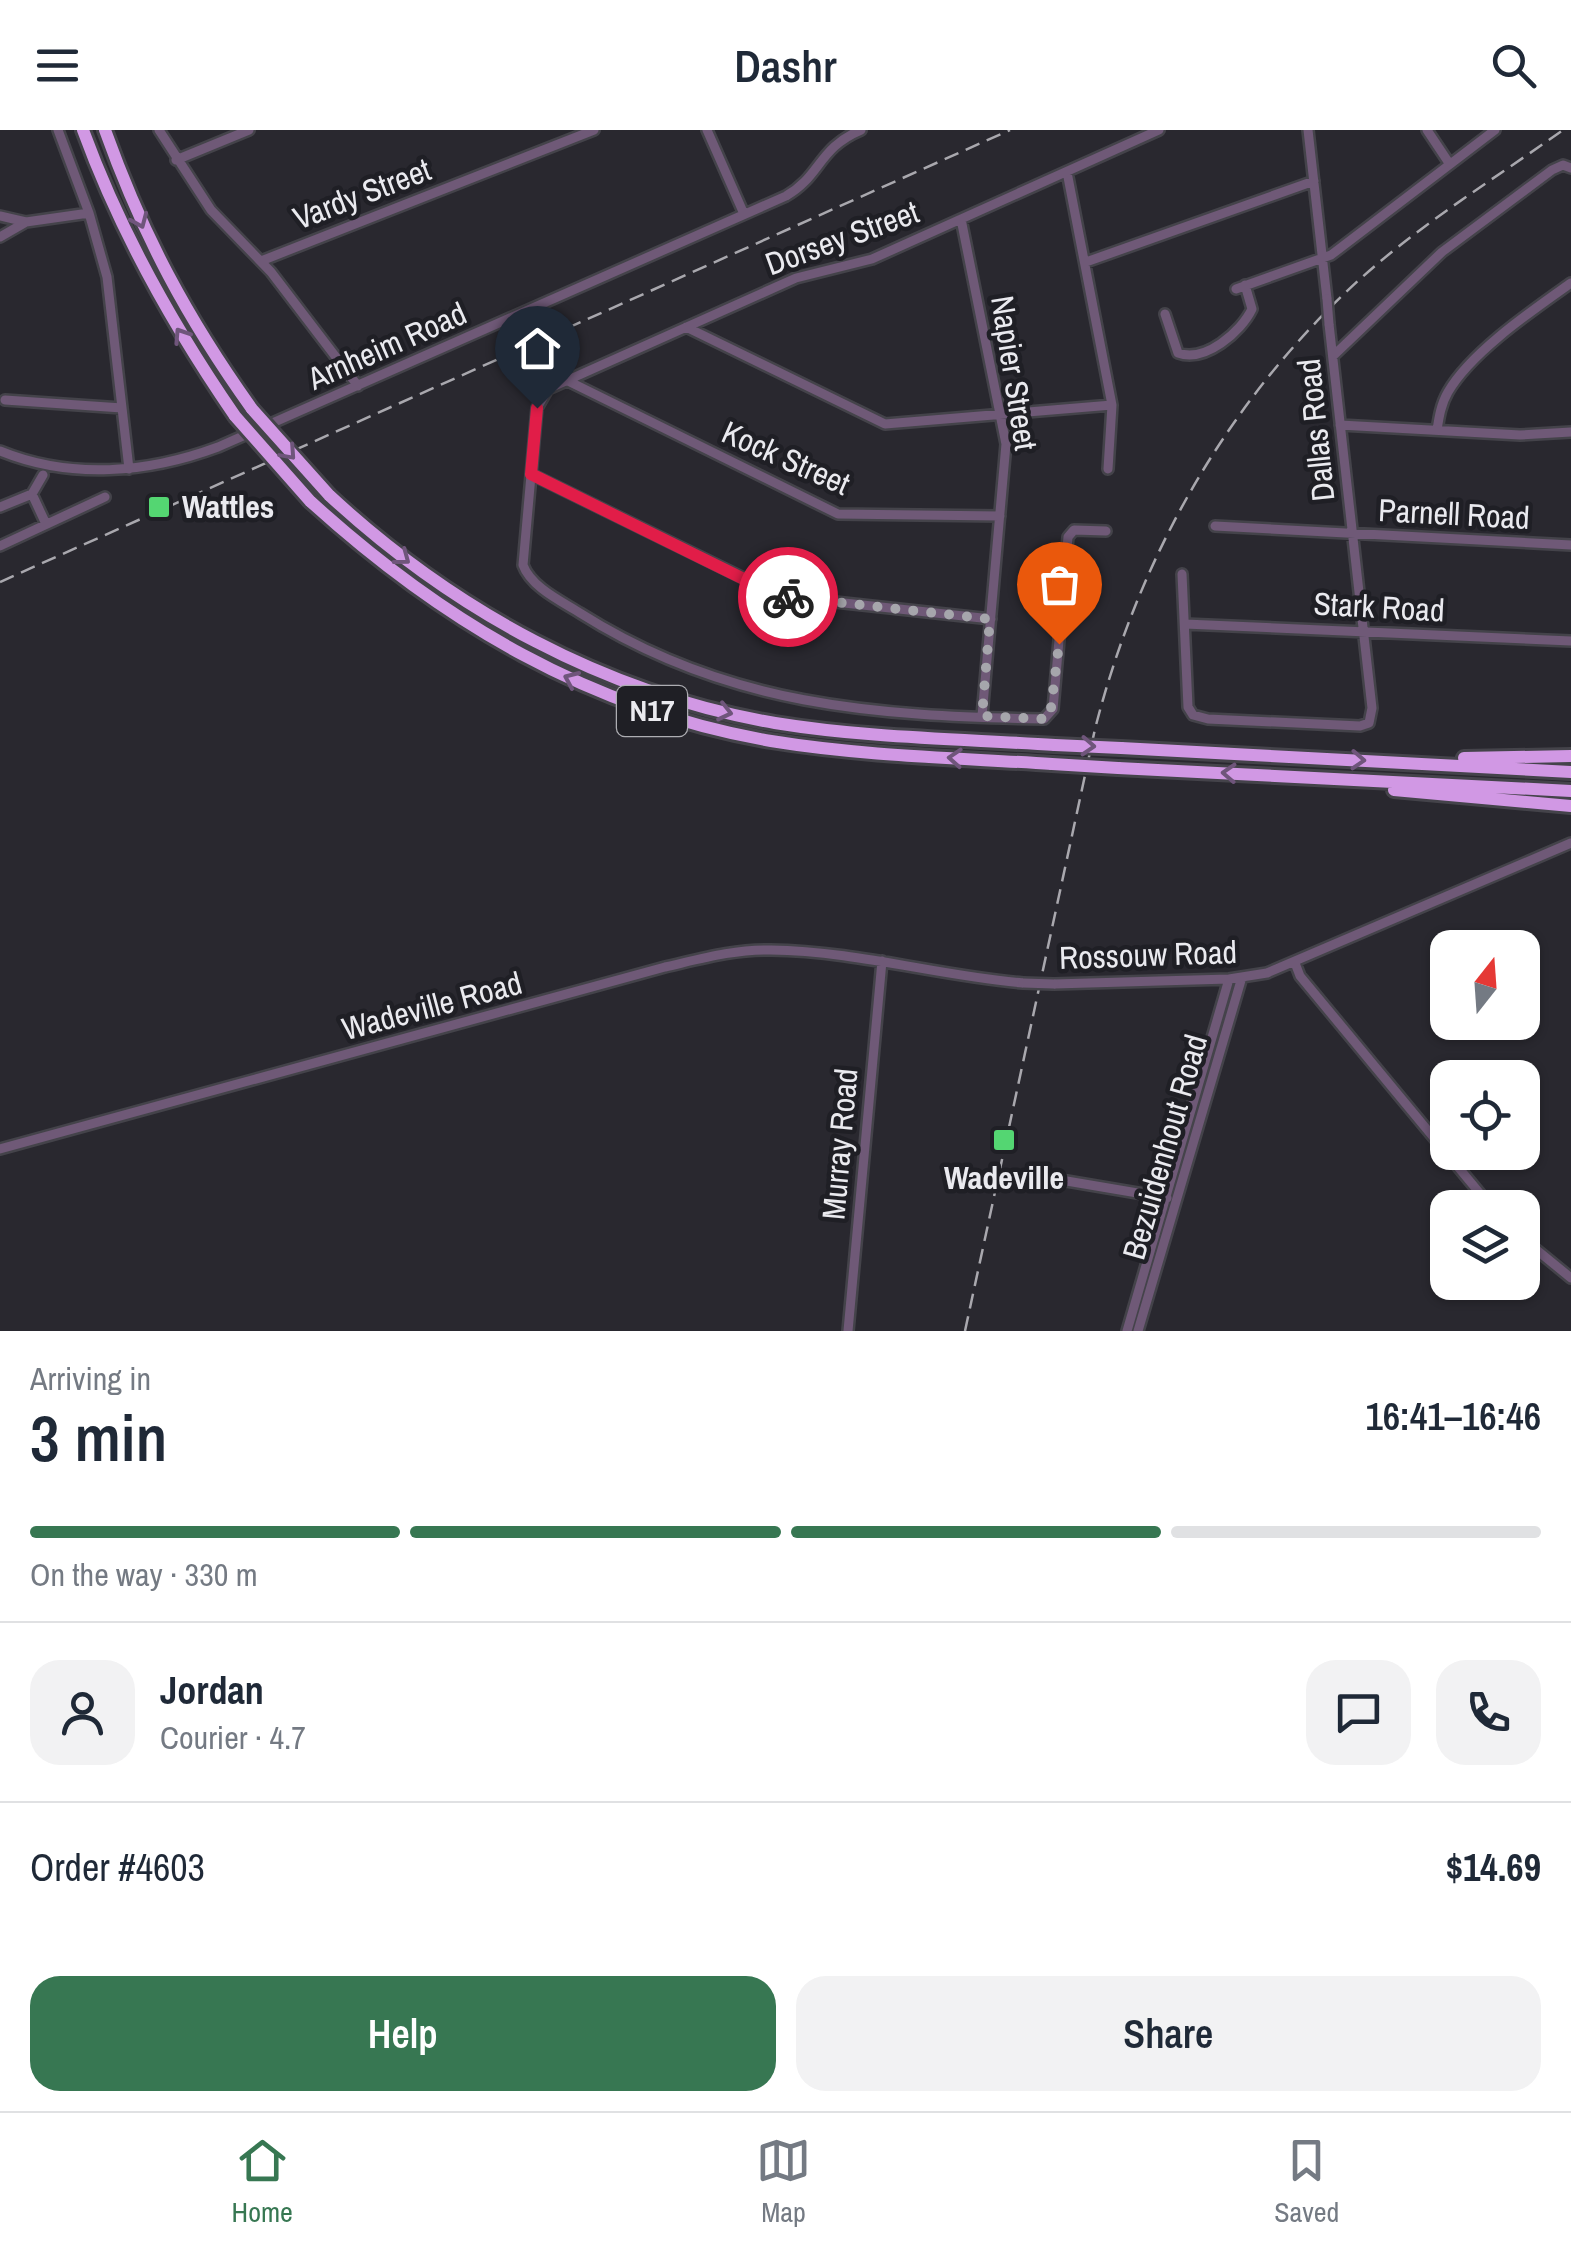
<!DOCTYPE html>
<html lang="en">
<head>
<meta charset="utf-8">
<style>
  :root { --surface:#fff; --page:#f2f2f3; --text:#1f2937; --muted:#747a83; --line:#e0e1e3; --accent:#377752 }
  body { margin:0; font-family:"Archivo Narrow",sans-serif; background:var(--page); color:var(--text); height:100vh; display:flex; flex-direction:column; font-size:38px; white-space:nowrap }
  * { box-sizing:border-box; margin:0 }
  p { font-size:32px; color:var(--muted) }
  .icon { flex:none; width:55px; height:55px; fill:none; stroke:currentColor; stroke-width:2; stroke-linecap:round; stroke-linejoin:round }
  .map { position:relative; height:1201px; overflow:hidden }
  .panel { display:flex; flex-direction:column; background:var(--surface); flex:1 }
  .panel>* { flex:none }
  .needle { width:65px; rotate:17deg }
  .fabs { position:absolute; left:1430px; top:800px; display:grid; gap:20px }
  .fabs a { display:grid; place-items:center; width:110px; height:110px; border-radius:20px; background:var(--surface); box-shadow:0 2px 8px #0004; font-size:50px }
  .pin { position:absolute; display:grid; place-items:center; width:85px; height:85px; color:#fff; margin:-102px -42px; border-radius:50% 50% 50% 0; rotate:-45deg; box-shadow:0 0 10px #0007 }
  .pin .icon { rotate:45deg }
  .courier { position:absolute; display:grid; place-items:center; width:100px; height:100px; margin:-50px; border:8px solid #e11d48; border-radius:50%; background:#fff; color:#222; box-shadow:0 2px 12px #0007 }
  .headline em { font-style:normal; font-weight:600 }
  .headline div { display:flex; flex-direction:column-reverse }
  .headline { display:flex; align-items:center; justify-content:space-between; height:170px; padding:0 30px }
  h1 { font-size:65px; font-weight:600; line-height:75px }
  .bar { display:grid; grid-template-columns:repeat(4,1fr); gap:15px 10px; align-content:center; height:120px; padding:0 30px }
  .bar i { height:12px; border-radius:8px; background:var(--line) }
  .bar .on { background:var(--accent) }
  .bar p { grid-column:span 4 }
  .line { display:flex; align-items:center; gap:25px; padding:0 30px; border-top:2px solid var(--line) }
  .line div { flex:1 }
  .round { display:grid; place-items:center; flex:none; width:105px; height:105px; border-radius:30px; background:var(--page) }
  .primary-button { display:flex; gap:20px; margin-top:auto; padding:20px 30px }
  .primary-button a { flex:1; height:115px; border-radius:30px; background:var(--accent); color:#fff; font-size:40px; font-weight:600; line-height:115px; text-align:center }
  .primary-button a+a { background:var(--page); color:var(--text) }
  header { display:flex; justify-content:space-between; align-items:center; height:130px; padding:0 30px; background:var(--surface); font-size:45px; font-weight:600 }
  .tabs { display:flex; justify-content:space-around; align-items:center; height:140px; border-top:2px solid var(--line); background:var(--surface); font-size:28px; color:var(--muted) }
  .tabs a { display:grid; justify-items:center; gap:5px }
  .tabs .on { color:var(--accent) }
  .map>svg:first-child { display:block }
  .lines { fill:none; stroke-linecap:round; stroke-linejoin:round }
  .minor-casing { stroke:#44434a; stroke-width:14 }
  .highway-casing { stroke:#44434a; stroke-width:18 }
  .minor { stroke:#6f5977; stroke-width:9 }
  .highway { stroke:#d198e4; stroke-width:12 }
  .rail { stroke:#a9a8ae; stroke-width:2.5; stroke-dasharray:15 8; stroke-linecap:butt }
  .minor-bridge-casing { stroke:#44434a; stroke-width:14; stroke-linecap:butt }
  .highway-bridge-casing { stroke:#44434a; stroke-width:18; stroke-linecap:butt }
  .minor-bridge { stroke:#6f5977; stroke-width:9 }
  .highway-bridge { stroke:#d198e4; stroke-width:12 }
  .oneway { stroke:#6f557b }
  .done { stroke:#a6a6ac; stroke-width:10; stroke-dasharray:0 18 }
  .route { stroke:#e11d48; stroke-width:12 }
  .poi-dot { fill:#54d672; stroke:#1f1f25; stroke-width:4 }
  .labels { text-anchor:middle; stroke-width:9; stroke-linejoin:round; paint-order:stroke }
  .shield { fill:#1f1f25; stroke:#adadb2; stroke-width:2.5 }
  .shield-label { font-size:30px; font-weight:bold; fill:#eaeaef }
  .street-label { font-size:32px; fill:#eaeaef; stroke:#1f1f25 }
  .poi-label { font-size:32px; font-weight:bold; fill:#eaeaef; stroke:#1f1f25; text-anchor:start }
</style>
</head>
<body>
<header><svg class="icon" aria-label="menu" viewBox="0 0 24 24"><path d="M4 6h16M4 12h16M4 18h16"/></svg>Dashr<svg class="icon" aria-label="search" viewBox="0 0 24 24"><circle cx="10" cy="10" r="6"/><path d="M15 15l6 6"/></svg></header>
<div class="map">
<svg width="1571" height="1201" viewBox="0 0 1571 1201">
  <rect width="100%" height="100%" fill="#29282f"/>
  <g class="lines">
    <defs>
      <path id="minor" d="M58 0 89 83 107 147 129 339
        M159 0 211 80 271 142 358 256
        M707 0 744 84
        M1308 0 1327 169
        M1427 0 1449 33
        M176 30 249 0
        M1067 42 1112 275 1108 339
        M0 86 26 92 89 83
        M961 89 1006 314 982 586
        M0 107 26 92
        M261 131 594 0
        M1086 132 1314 51
        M1236 159 1331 125 1495 0
        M1165 184 1178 223C1205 233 1241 202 1252 179L1245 155
        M686 197 885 294 1112 275
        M1333 226 1442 122 1552 40 1563 35 1571 38
        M566 250 838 384 1000 386
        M5 270 122 278
        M1340 295 1520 305 1571 302
        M1437 300C1439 287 1441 274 1448 262 1471 222 1533 180 1571 153
        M0 321C71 350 148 343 218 317L786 66C821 46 818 18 861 0
        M531 344 780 466 991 489
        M32 364 46 394
        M0 377 32 364 43 345
        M1215 396 1571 415
        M1106 401 1074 400 1068 407 1053 579 1044 589C875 586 727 576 580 483 561 471 531 457 523 435L537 278 548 259 796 148 872 129 1159 0
        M0 416 105 367
        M1182 444 1188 577 1193 585 1208 589 1360 596 1369 593 1372 578 1329 194
        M1185 494 1571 511
        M1295 833 1300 846 1492 1078
        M1054 854 1229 849 1267 843 1571 713
        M0 1019 665 837C700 829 735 819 771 820 856 821 939 846 1023 853
        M1049 1048 1167 1068
        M1522 1108 1571 1148
        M848 1201 882 831
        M1127 1201 1229 849
        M1138 1201 1242 847"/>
      <path id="highway" d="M83 0C121 104 173 196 235 286
        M105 0C143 106 187 188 252 279
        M329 365C453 480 606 564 775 593 867 608 961 609 1055 615
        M310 371C443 492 591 580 771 611 863 626 959 628 1052 634
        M1121 618 1571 642
        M1464 628 1571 626
        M1118 638 1571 661
        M1394 660 1571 676"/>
    </defs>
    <use href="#minor" class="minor-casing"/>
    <use href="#highway" class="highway-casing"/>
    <use href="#minor" class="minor"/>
    <use href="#highway" class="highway"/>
    <path class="rail" d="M0 452 1010 0
      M965 1201 1095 599C1137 434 1221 282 1344 164 1409 101 1490 52 1563 0"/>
    <defs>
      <path id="minor-bridge" d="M1327 169 1329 194
        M1023 853 1054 854"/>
      <path id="highway-bridge" d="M252 279 329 365
        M235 286 310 371
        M1055 615 1121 618
        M1052 634 1118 638"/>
    </defs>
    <use href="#minor-bridge" class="minor-bridge-casing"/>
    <use href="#highway-bridge" class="highway-bridge-casing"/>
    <use href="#minor-bridge" class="minor-bridge"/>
    <use href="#highway-bridge" class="highway-bridge"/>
  </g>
  <defs><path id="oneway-chevron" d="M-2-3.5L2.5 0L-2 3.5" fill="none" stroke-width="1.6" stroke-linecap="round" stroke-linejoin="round" transform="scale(2.5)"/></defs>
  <g class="oneway">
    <use href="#oneway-chevron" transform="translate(140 91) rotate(67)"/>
    <use href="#oneway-chevron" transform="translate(181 205) rotate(-123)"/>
    <use href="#oneway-chevron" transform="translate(289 323) rotate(48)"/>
    <use href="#oneway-chevron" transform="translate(403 428) rotate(37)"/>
    <use href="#oneway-chevron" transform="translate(571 549) rotate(-156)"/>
    <use href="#oneway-chevron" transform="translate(725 582) rotate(13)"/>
    <use href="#oneway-chevron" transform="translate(1088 616) rotate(3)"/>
    <use href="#oneway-chevron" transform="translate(955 628) rotate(-176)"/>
    <use href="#oneway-chevron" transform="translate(1358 630) rotate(3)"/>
    <use href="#oneway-chevron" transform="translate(1229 643) rotate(-177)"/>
  </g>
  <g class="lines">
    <path class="done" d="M788 467 990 489 982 586 1044 589 1050 586 1059 514"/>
    <path class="route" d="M537 278 531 344 772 463 788 467"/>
  </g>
  <g class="poi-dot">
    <rect x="147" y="365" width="24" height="24" rx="5"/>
    <rect x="992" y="998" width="24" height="24" rx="5"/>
  </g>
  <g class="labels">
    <rect class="shield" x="617" y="556" width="70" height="50" rx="8"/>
    <g class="shield-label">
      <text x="652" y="591">N17</text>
    </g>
    <g class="street-label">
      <text transform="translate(362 64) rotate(-21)" y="11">Vardy Street</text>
      <text transform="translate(842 108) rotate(-20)" y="11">Dorsey Street</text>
      <text transform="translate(387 216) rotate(-24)" y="11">Arnheim Road</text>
      <text transform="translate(1014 243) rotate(81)" y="11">Napier Street</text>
      <text transform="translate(1316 300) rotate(-96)" y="11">Dallas Road</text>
      <text transform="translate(786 328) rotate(24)" y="11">Kock Street</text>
      <text transform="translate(1454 384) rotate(3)" y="11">Parnell Road</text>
      <text transform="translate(1379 477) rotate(3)" y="11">Stark Road</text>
      <text transform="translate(1148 825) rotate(-2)" y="11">Rossouw Road</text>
      <text transform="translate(432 876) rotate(-15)" y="11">Wadeville Road</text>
      <text transform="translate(840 1014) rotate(-85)" y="11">Murray Road</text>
      <text transform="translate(1165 1017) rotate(-74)" y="11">Bezuidenhout Road</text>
    </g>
    <g class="poi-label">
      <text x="182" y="388">Wattles</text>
      <text x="1004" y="1059" text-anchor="middle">Wadeville</text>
    </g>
  </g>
</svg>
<div class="fabs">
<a><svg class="needle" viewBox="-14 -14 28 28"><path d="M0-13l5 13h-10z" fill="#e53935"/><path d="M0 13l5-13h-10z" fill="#747a83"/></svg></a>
<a><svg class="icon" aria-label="locate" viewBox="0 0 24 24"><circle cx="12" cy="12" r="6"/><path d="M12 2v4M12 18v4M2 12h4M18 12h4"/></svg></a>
<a><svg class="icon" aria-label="layers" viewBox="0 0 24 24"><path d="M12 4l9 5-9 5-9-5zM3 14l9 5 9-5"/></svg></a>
</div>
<div class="pin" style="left:1059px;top:514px;background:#ea580c"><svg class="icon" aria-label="bag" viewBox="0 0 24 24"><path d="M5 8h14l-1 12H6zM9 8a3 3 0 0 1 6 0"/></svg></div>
<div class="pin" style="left:537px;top:278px;background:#1f2937"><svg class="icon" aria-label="home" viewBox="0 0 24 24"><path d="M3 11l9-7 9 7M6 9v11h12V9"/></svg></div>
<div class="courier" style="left:788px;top:467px"><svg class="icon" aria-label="bike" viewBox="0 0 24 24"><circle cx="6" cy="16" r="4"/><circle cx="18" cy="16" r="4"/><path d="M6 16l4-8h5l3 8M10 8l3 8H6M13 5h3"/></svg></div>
</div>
<section class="panel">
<div class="headline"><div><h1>3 min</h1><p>Arriving in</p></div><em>16:41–16:46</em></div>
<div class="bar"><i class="on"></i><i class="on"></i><i class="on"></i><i></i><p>On the way · 330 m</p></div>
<div class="line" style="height:180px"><a class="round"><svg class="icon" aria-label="person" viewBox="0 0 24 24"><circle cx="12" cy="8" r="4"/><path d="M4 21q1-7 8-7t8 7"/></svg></a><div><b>Jordan</b><p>Courier · 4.7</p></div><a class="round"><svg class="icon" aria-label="chat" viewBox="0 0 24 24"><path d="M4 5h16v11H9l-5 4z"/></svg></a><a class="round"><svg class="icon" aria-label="phone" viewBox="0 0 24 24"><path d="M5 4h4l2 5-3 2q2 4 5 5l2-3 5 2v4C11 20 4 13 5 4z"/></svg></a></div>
<div class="line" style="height:130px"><div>Order #4603</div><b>$14.69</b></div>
<div class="primary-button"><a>Help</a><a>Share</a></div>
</section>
<nav class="tabs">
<a class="on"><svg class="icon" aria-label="home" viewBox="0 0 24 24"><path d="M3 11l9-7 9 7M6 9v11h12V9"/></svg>Home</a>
<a><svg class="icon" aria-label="map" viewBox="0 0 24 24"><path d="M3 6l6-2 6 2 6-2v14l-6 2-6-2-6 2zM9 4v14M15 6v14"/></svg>Map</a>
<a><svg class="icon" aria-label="saved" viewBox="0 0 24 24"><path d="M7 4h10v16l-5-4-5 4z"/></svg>Saved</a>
</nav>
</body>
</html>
